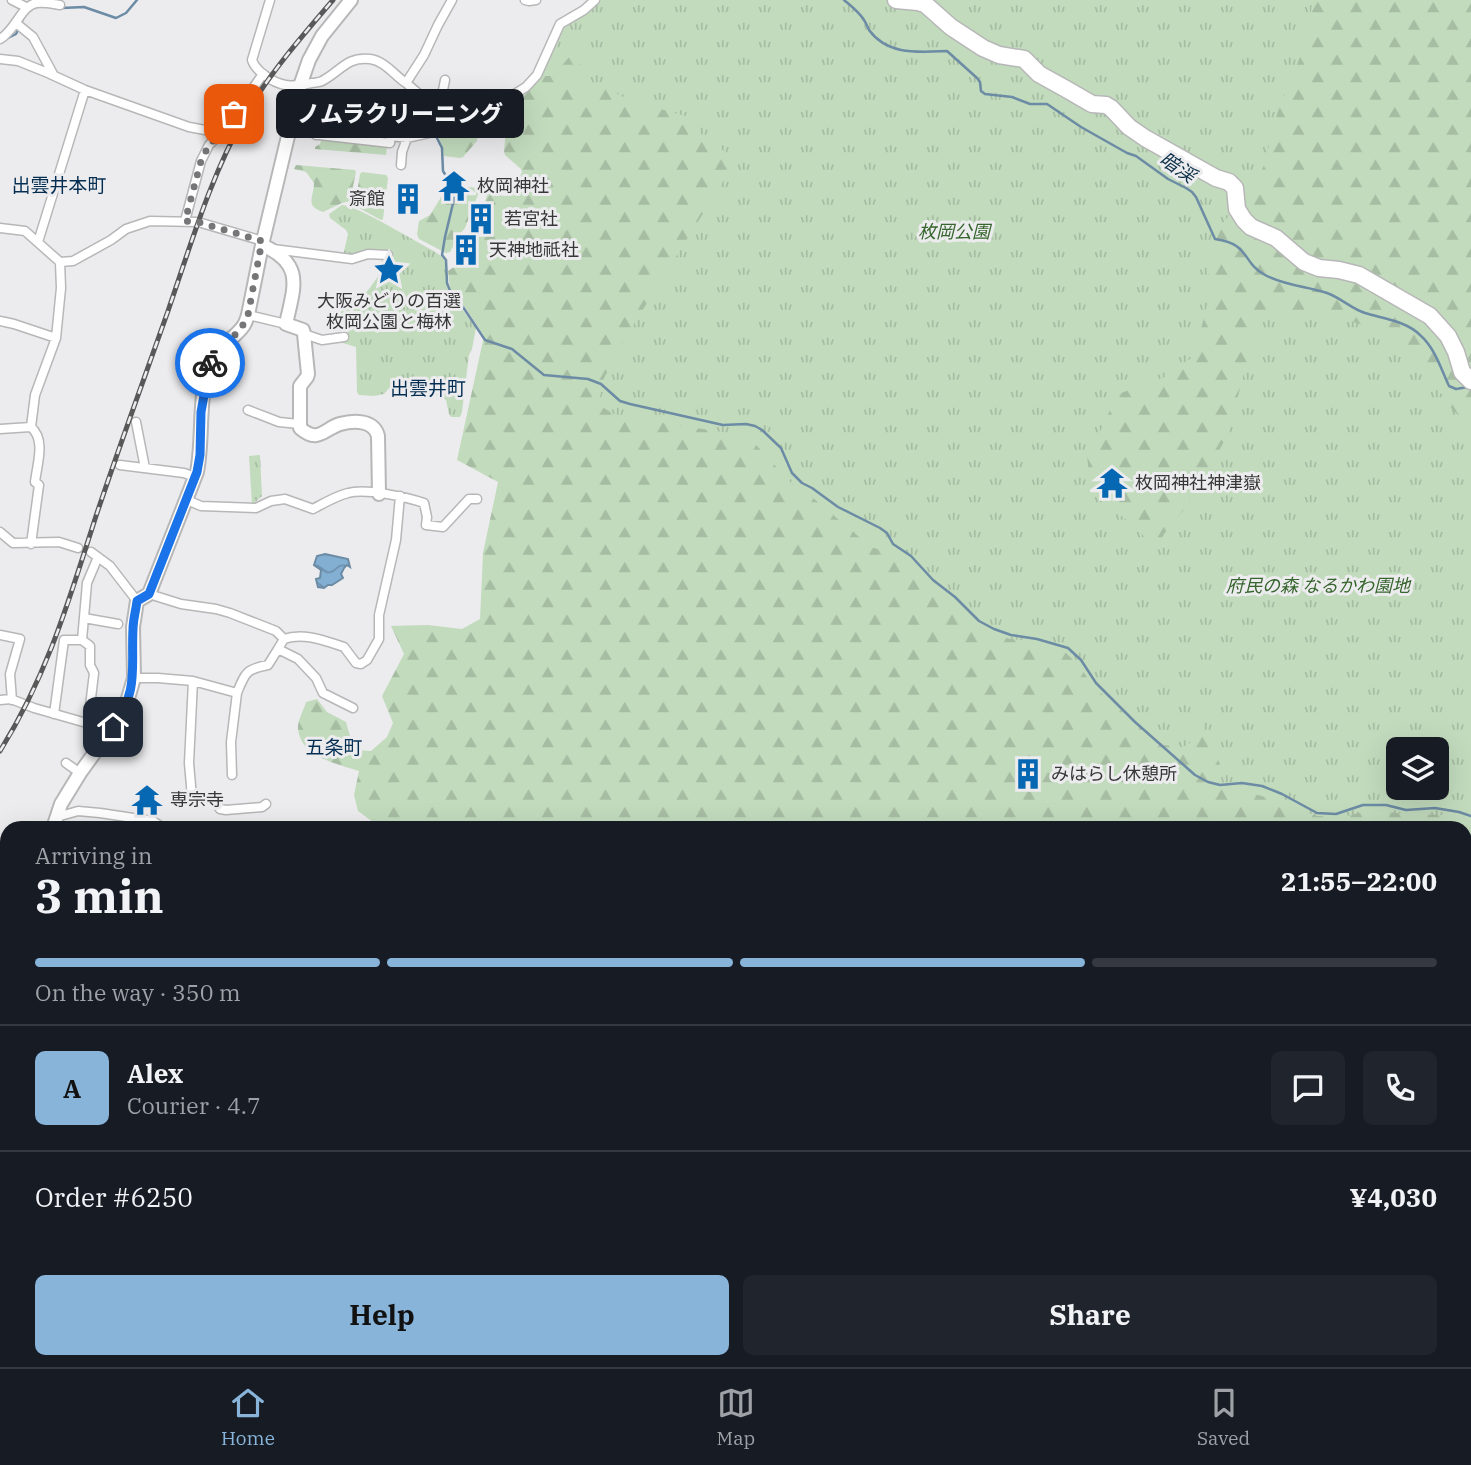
<!DOCTYPE html>
<html lang="en">
<head>
<meta charset="utf-8">
<style>
  :root { --surface:#171b24; --page:#20242c; --text:#f1f3f6; --muted:#9ea1a6; --line:#363941; --accent:#87b4d8 }
  body { margin:0; font-family:"IBM Plex Serif","Noto Sans JP",serif; background:var(--page); color:var(--text); height:100vh; display:flex; flex-direction:column; font-size:26px; white-space:nowrap }
  * { box-sizing:border-box; margin:0 }
  p { font-size:23px; color:var(--muted) }
  .icon { flex:none; width:38px; height:38px; fill:none; stroke:currentColor; stroke-width:2; stroke-linecap:round; stroke-linejoin:round }
  .map { position:relative; flex:1; overflow:hidden }
  .panel { position:absolute; left:0px; top:821px; width:1472px; height:548px; display:flex; flex-direction:column; background:var(--surface); border-radius:21px 21px 0 0; box-shadow:0 7px 28px #0002 }
  .panel>* { flex:none }
  .tools { position:absolute; left:1386px; top:737px; display:grid; gap:14px }
  .tools a { display:grid; place-items:center; width:63px; height:63px; border-radius:10px; background:var(--surface); box-shadow:0 7px 28px #0002; font-size:35px }
  .pin { position:absolute; display:grid; place-items:center; width:60px; height:60px; color:#fff; margin:-30px; border-radius:14px; box-shadow:0 4px 10px #0006 }
  .courier { position:absolute; display:grid; place-items:center; width:70px; height:70px; margin:-35px; border:5px solid #1a73e8; border-radius:50%; background:#fff; color:#222; box-shadow:0 2px 9px #0007 }
  .bubble { position:absolute; height:49px; border-radius:10px; background:var(--surface); box-shadow:0 7px 28px #0002; font-size:23px; font-weight:800; line-height:49px; text-align:center }
  .overview em { font-style:normal; font-weight:800 }
  .overview div { display:flex; flex-direction:column-reverse }
  .overview { display:flex; align-items:center; justify-content:space-between; height:119px; padding:0 35px }
  h1 { font-size:46px; font-weight:800; line-height:52px }
  .bar { display:grid; grid-template-columns:repeat(4,1fr); gap:10px 7px; align-content:center; height:84px; padding:0 35px }
  .bar i { height:9px; border-radius:5px; background:var(--line) }
  .bar .on { background:var(--accent) }
  .bar p { grid-column:span 4 }
  .line { display:flex; align-items:center; gap:18px; padding:0 35px; border-top:2px solid var(--line) }
  .line div { flex:1 }
  .round { display:grid; place-items:center; flex:none; width:74px; height:74px; border-radius:10px; background:var(--page) }
  .cta { display:flex; gap:14px; margin-top:auto; padding:14px 35px }
  .cta a { flex:1; height:80px; border-radius:10px; background:var(--accent); color:#111; font-size:28px; font-weight:800; line-height:80px; text-align:center }
  .cta a+a { background:var(--page); color:var(--text) }
  .dock { display:flex; justify-content:space-around; align-items:center; height:98px; border-top:2px solid var(--line); background:var(--surface); font-size:19px; color:var(--muted) }
  .dock a { display:grid; justify-items:center; gap:4px }
  .dock .on { color:var(--accent) }
  .map>svg:first-child { display:block }
  .forest { fill:url(#forest-firs); fill-rule:evenodd }
  .park { fill:url(#park-tufts); fill-rule:evenodd }
  .water { fill:url(#water-waves); stroke:#6c8ba4; stroke-width:2 }
  .lines { fill:none; stroke-linecap:round; stroke-linejoin:round }
  .stream { stroke:#6c8ba4; stroke-width:2.5 }
  .street-casing { stroke:#b7b7b8; stroke-width:11 }
  .secondary-casing { stroke:#b7b7b8; stroke-width:16 }
  .highway-casing { stroke:#b7b7b8; stroke-width:19 }
  .street { stroke:#fff; stroke-width:8 }
  .secondary { stroke:#fff; stroke-width:12 }
  .highway { stroke:#fff; stroke-width:16 }
  .rail-casing { stroke:#585859; stroke-width:5 }
  .rail { stroke:#ececee; stroke-width:2.5; stroke-dasharray:8; stroke-linecap:butt }
  .done { stroke:#767678; stroke-width:7; stroke-dasharray:0 12.6 }
  .route { stroke:#1a73e8; stroke-width:9 }
  .labels { text-anchor:middle; stroke-width:6; stroke-linejoin:round; paint-order:stroke }
  .poi-label { font-size:18px; fill:#373738; stroke:#ececee; text-anchor:start }
  .park-label { font-size:18px; font-style:italic; fill:#36652d; stroke:#ececee }
  .water-label { font-size:19px; font-style:italic; fill:#0a2e47; stroke:#ececee }
  .neighbourhood-label { font-size:19px; fill:#042d52; stroke:#ececee }
</style>
</head>
<body>
<div class="map">
<svg width="1471" height="1367" viewBox="0 0 1471 1367">
  <defs>
    <pattern id="forest-firs" width="22" height="20" patternUnits="userSpaceOnUse" patternTransform="scale(1.75)"><rect width="22" height="20" fill="#c2dbbd"/><path d="M5 1l3.5 6h-7zM16 11l3.5 6h-7z" fill="#a7bda3"/></pattern>
    <pattern id="park-tufts" width="24" height="20" patternUnits="userSpaceOnUse" patternTransform="scale(1.75)"><rect width="24" height="20" fill="#c2dbbd"/><path d="M3 7l-1-3M5 7V3M7 7l1-3M15 17l-1-3M17 17v-4M19 17l1-3" fill="none" stroke="#a7bda3"/></pattern>
    <pattern id="water-waves" width="16" height="10" patternUnits="userSpaceOnUse" patternTransform="scale(1.75)"><rect width="16" height="10" fill="#83afd3"/><path d="M0 5q4-4 8 0t8 0" fill="none" stroke="#6c8fac"/></pattern>
  </defs>
  <rect width="100%" height="100%" fill="#ececee"/>
  <path class="forest" d="M601 0H1471V1367H504L507 1362H1465V828H381L358 811 354 795 359 771C337 764 301 757 298 729 297 721 304 710 306 702L317 699 327 712 346 722 354 750 371 751 387 737 393 723 382 696 404 654 391 626 428 625 462 629 480 619 483 553 498 482 457 460 484 336 465 307 450 289 448 271 458 264 456 255 460 243V253L468 254V248L466 246V243L475 223 485 224 490 214 488 207 484 204 488 193 505 196 510 194 522 172 521 169 505 155 504 151 508 110 517 99 526 94 561 27ZM1398 749H1437V788H1398Z
    M471 99 475 100 482 105 477 141 463 157 460 158 444 156 443 148 438 136 454 113Z
    M322 138 387 146 386 155 315 149V147L320 144Z
    M296 165 355 170 356 172 350 201 342 203 323 212C304 206 314 197 314 183L306 172 294 169Z
    M362 172 386 175 388 178 383 219 381 220 357 207 355 204 360 174Z
    M467 187 476 188 479 192 465 228 460 234 450 252 446 253 419 239 417 234 419 221 430 215 443 194C452 191 458 195 465 192Z"/>
  <path class="park" d="M601 0H1313L1304 47 1277 114 1264 165 1254 189 1226 219 1208 256 1210 294 1194 356 1165 377 1121 393 1110 410 1101 430 1086 446 1091 493 1139 529 1155 554 1164 534 1186 507 1229 433 1245 368 1256 338 1257 310 1338 316 1383 333 1409 347 1454 412 1471 419V824L1443 815 1396 813 1371 810 1343 817 1316 816 1289 804 1251 793 1222 789 1220 764 1199 717 1193 741 1183 747 1163 745 1106 698 1090 682 1081 668 1064 651 1032 641 1010 639 991 633 975 623 947 595 928 584 895 554 871 547 812 497 792 484 748 436 651 421 621 418 602 407 600 397 603 380 627 335 734 164 727 153 704 138 689 117 632 101 621 96 607 87 583 85C577 81 577 74 576 68L584 60 585 56H570L553 76H543L541 73 561 27 592 8ZM1398 749H1437V788H1398Z
    M342 205C358 206 416 242 434 251L441 256 445 261 447 288 451 294 476 328 472 349 469 355 462 412 460 417H451L449 414 446 400 440 396 417 393 410 388 388 389 384 394 374 396 359 395 357 392 356 347 343 343C339 325 339 311 347 294 352 293 359 296 364 294 368 292 379 275 381 271 382 266 382 259 382 253L352 257 343 256 348 234 346 230 330 218 329 214Z
    M260 455 262 496 252 505 249 456Z
    M1471 1131V1367H1255L1252 1362H1465V1134Z"/>
  <path class="water" d="M325 554 348 559 350 567 347 565 344 568 341 574 343 578 332 585H328L324 588 318 587 316 579 320 578 321 570 314 565 317 556Z"/>
  <g class="lines">
    <path class="stream" d="M844 0C851 6 859 12 864 20 866 23 867 26 869 30 888 56 919 52 947 51L977 78 980 82 981 91 985 94 1012 97 1030 104H1047L1081 127 1127 153 1136 156 1168 179 1186 188 1192 192 1196 197 1215 239C1251 244 1241 262 1265 275 1286 286 1306 286 1327 293 1341 298 1352 309 1365 313 1384 319 1406 321 1420 335 1435 348 1441 369 1449 386L1456 389 1468 387
      M62 8 84 7 116 18 126 13 137 0
      M6 39 16 34 23 19
      M437 138 442 148 443 171 453 187 455 195 445 237 442 255 446 260 447 283 450 291 463 307 485 340 512 349 544 375 588 379 601 384 620 401 630 404 723 425 746 424 755 426 762 430 781 448 792 473 802 483 812 488 838 507 880 528 887 533 893 544 911 556 933 580 955 597 979 621 994 629 1011 635 1037 639 1068 648 1081 660 1096 683 1135 722 1195 775 1208 782 1220 785 1242 783 1262 786 1282 794 1317 813 1336 814 1363 805H1386L1406 810 1435 808 1459 812 1471 816"/>
    <defs>
      <path id="street" d="M12 0 26 7
        M270 0 252 60C255 69 263 74 270 79 285 88 296 86 312 83 313 83 321 82 322 81 340 72 347 56 370 59 385 61 394 75 406 83L424 55 438 25 452 0
        M525 0 529 1 536 0
        M16 23 33 37 53 74
        M0 39C16 30 21 5 37 3 44 2 53 4 60 5
        M0 59 18 61 48 73 85 90 189 127 221 133
        M406 83 432 105 442 95 445 80
        M294 114 316 135H319L390 143 391 136 407 138 434 132 437 131 455 107 468 97 472 96 489 100H498L510 97 526 87 537 75 560 24 584 10 595 0
        M391 136 393 119 417 93
        M401 165 402 152 407 138
        M185 221 201 161 209 145 221 133 263 74
        M0 228 25 231 60 262 61 288 56 338 35 395 31 427C46 440 37 464 35 482L39 485 31 544
        M38 242 85 90
        M273 249 352 259 368 254 388 255
        M60 262 73 261 111 240 126 229 150 221 198 222 263 241
        M248 315 286 324
        M0 321 14 324 56 338
        M304 334 322 340 344 337
        M248 410 279 422 299 424
        M136 422 145 468
        M0 429 31 427
        M120 465 184 473 195 477
        M187 500 201 506 256 508 271 501 285 499 313 509C324 503 336 496 348 493 366 488 406 497 424 503L427 517 426 525 443 527 469 499H477
        M0 532 13 543 59 542 78 548
        M91 552 110 566 137 601
        M149 594 181 604 216 609 230 613 276 631 284 639
        M84 618 118 624
        M0 635 20 639 10 674 12 700
        M82 640 90 646V665L94 673 88 723
        M278 649 284 639C304 632 325 641 344 647L356 663 361 664 367 660 379 639V615L396 540 400 496
        M134 678H158L193 681 237 693C245 673 246 669 268 665L278 649 298 659 316 678 323 693 353 708
        M193 681 189 763 192 797 210 796 220 809 226 810 262 807 266 804
        M0 700 11 699 34 708 111 730
        M54 714 64 640H82L87 583 98 557
        M66 763 80 773
        M232 775 231 742 237 693
        M57 817 78 811 100 813 153 821 163 828
        M0 884 7 891
        M0 917 7 908
        M0 1029 7 1030
        M0 1125 2 1144 0 1161
        M0 1179 7 1181
        M0 1234 7 1235
        M0 1294 7 1296
        M0 1357 8 1364 46 1367
        M330 1362 331 1367"/>
      <path id="secondary" d="M262 245C305 264 294 287 286 324L303 330 304 334 308 374 307 377 300 386V428C318 444 324 429 340 424 354 420 374 420 378 436L379 494
        M53 828 61 804 80 773 124 712 134 678 133 627 137 601 149 594 197 472C204 436 197 397 211 362 217 346 235 339 244 325 246 322 247 318 248 315L262 245 300 86 309 60 322 36 351 0"/>
      <path id="highway" d="M896 0 918 2 925 4 951 27 983 48 999 55 1024 59 1039 74 1066 89 1092 104 1106 105 1111 108 1129 127 1145 138 1216 178 1229 182 1235 188 1237 209 1244 220 1251 227 1276 238 1304 262 1319 268 1339 270 1359 275 1430 316 1448 336 1456 352 1462 372 1471 381"/>
    </defs>
    <use href="#street" class="street-casing"/>
    <use href="#secondary" class="secondary-casing"/>
    <use href="#highway" class="highway-casing"/>
    <use href="#street" class="street"/>
    <use href="#secondary" class="secondary"/>
    <use href="#highway" class="highway"/>
    <defs>
      <path id="rail" d="M0 751C48 674 69 600 96 516 119 447 144 379 168 311 191 244 211 175 246 114 270 73 302 36 333 0"/>
    </defs>
    <use href="#rail" class="rail-casing"/>
    <use href="#rail" class="rail"/>
  </g>
  <g class="lines">
    <path class="done" d="M210 363C221 345 241 334 248 315L262 241 198 222 185 221 201 161 209 145 221 133 234 114"/>
    <path class="route" d="M113 727C139 691 131 669 133 629 133 620 136 610 137 601L149 594 197 472 200 455 201 412 210 363"/>
  </g>
  <defs>
    <symbol id="temple-bare" viewBox="-9 -9 18 18"><path d="M0-6L5-2H3V0L6.5 2.5H4V6H1.5V3h-3V6H-4V2.5H-6.5L-3 0V-2H-5Z" fill="#0667b3" stroke="#ececee" stroke-width="2.5" paint-order="stroke"/></symbol>
    <symbol id="building-bare" viewBox="-9 -9 18 18"><path d="M-4-6H4V6H1V3H-1V6H-4ZM-2.5-4.3h1.7v1.8h-1.7ZM.8-4.3h1.7v1.8H.8ZM-2.5-1h1.7V.8h-1.7ZM.8-1h1.7V.8H.8Z" fill="#0667b3" stroke="#ececee" stroke-width="2.5" paint-order="stroke"/></symbol>
    <symbol id="sight-bare" viewBox="-9 -9 18 18"><path d="M0-6L1.8-2.2L6-1.7L2.9 1.2L3.7 5.4L0 3.3L-3.7 5.4L-2.9 1.2L-6-1.7L-1.8-2.2Z" fill="#0667b3" stroke="#ececee" stroke-width="2.5" paint-order="stroke"/></symbol>
  </defs>
  <g fill-rule="evenodd">
    <use href="#temple-bare" x="432" y="164" width="44" height="44"/>
    <use href="#building-bare" x="386" y="177" width="44" height="44"/>
    <use href="#building-bare" x="459" y="197" width="44" height="44"/>
    <use href="#building-bare" x="444" y="228" width="44" height="44"/>
    <use href="#sight-bare" x="367" y="248" width="44" height="44"/>
    <use href="#temple-bare" x="1090" y="461" width="44" height="44"/>
    <use href="#building-bare" x="1006" y="752" width="44" height="44"/>
    <use href="#temple-bare" x="125" y="778" width="44" height="44"/>
  </g>
  <g class="labels">
    <g class="poi-label">
      <text x="477" y="192">枚岡神社</text>
      <text x="385" y="205" text-anchor="end">斎館</text>
      <text x="504" y="225">若宮社</text>
      <text x="489" y="256">天神地祇社</text>
      <text x="389" y="307" text-anchor="middle">大阪みどりの百選<tspan x="389" dy="21">枚岡公園と梅林</tspan></text>
      <text x="1135" y="489">枚岡神社神津嶽</text>
      <text x="1051" y="780">みはらし休憩所</text>
      <text x="170" y="806">専宗寺</text>
    </g>
    <g class="park-label">
      <text x="954" y="238">枚岡公園</text>
      <text x="1318" y="592">府民の森 なるかわ園地</text>
    </g>
    <g class="water-label">
      <text transform="translate(1178 167) rotate(34)" y="7">暗渓</text>
    </g>
    <g class="neighbourhood-label">
      <text x="59" y="192">出雲井本町</text>
      <text x="428" y="395">出雲井町</text>
      <text x="334" y="754">五条町</text>
    </g>
  </g>
</svg>
<div class="tools">
<a><svg class="icon" aria-label="layers" viewBox="0 0 24 24"><path d="M12 4l9 5-9 5-9-5zM3 14l9 5 9-5"/></svg></a>
</div>
<div class="pin" style="left:234px;top:114px;background:#ea580c"><svg class="icon" aria-label="bag" viewBox="0 0 24 24"><path d="M5 8h14l-1 12H6zM9 8a3 3 0 0 1 6 0"/></svg></div>
<div class="pin" style="left:113px;top:727px;background:#1f2937"><svg class="icon" aria-label="home" viewBox="0 0 24 24"><path d="M3 11l9-7 9 7M6 9v11h12V9"/></svg></div>
<div class="courier" style="left:210px;top:363px"><svg class="icon" aria-label="bike" viewBox="0 0 24 24"><circle cx="6" cy="16" r="4"/><circle cx="18" cy="16" r="4"/><path d="M6 16l4-8h5l3 8M10 8l3 8H6M13 5h3"/></svg></div>
<div class="bubble" style="left:276px;top:89px;width:248px">ノムラクリーニング</div>
<section class="panel">
<div class="overview"><div><h1>3 min</h1><p>Arriving in</p></div><em>21:55–22:00</em></div>
<div class="bar"><i class="on"></i><i class="on"></i><i class="on"></i><i></i><p>On the way · 350 m</p></div>
<div class="line" style="height:126px"><b class="round" style="background:var(--accent);color:#111">A</b><div><b>Alex</b><p>Courier · 4.7</p></div><a class="round"><svg class="icon" aria-label="chat" viewBox="0 0 24 24"><path d="M4 5h16v11H9l-5 4z"/></svg></a><a class="round"><svg class="icon" aria-label="phone" viewBox="0 0 24 24"><path d="M5 4h4l2 5-3 2q2 4 5 5l2-3 5 2v4C11 20 4 13 5 4z"/></svg></a></div>
<div class="line" style="height:91px"><div>Order #6250</div><b>¥4,030</b></div>
<div class="cta"><a>Help</a><a>Share</a></div>
</section>
</div>
<nav class="dock">
<a class="on"><svg class="icon" aria-label="home" viewBox="0 0 24 24"><path d="M3 11l9-7 9 7M6 9v11h12V9"/></svg>Home</a>
<a><svg class="icon" aria-label="map" viewBox="0 0 24 24"><path d="M3 6l6-2 6 2 6-2v14l-6 2-6-2-6 2zM9 4v14M15 6v14"/></svg>Map</a>
<a><svg class="icon" aria-label="saved" viewBox="0 0 24 24"><path d="M7 4h10v16l-5-4-5 4z"/></svg>Saved</a>
</nav>
</body>
</html>
